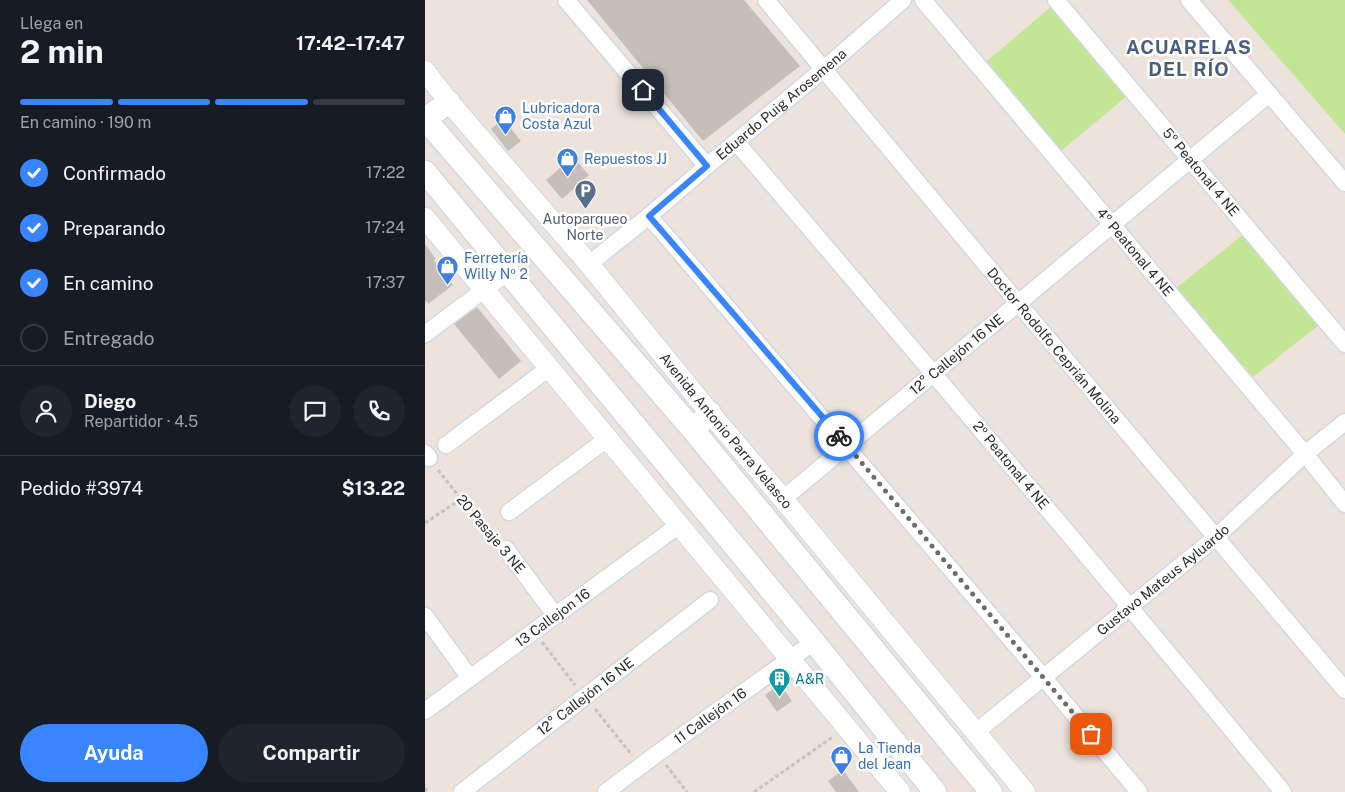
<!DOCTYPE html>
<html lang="es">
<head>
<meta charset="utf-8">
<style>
  :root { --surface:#171b24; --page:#20242c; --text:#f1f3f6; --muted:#9ea1a6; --line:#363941; --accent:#3885ff }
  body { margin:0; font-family:"Public Sans",sans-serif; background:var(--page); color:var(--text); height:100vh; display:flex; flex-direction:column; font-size:19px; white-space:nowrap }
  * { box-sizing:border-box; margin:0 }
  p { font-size:16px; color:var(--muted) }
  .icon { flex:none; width:28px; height:28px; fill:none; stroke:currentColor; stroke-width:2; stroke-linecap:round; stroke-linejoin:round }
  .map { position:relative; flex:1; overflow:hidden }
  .panel { display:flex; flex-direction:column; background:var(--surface); width:425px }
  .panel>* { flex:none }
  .pin { position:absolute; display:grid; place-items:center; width:42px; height:42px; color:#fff; margin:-21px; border-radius:10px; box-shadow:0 2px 8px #0006 }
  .courier { position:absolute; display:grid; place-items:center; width:50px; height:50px; margin:-25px; border:4px solid #3885ff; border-radius:50%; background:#fff; color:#222; box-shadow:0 1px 6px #0007 }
  .overview em { font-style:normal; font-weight:700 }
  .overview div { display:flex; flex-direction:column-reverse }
  .overview { display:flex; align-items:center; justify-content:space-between; height:85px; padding:0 20px }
  h1 { font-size:32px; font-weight:700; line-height:38px }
  .bar { display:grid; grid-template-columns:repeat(4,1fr); gap:8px 5px; align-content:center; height:60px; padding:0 20px }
  .bar i { height:6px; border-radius:4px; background:var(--line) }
  .bar .selected { background:var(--accent) }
  .bar p { grid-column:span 4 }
  .line { display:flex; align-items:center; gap:12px; padding:0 20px; border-top:1px solid var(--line) }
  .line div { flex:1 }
  .round { display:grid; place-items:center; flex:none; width:52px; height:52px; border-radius:26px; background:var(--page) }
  ol { padding:0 20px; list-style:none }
  li { display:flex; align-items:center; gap:15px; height:55px }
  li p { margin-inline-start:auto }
  li .icon { padding:5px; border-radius:50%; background:var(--accent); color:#fff; stroke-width:4 }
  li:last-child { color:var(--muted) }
  li i { width:28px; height:28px; border:2px solid var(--line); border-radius:50% }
  .cta { display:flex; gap:10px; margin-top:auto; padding:10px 20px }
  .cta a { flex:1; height:58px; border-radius:30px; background:var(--accent); color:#fff; font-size:20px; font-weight:700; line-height:58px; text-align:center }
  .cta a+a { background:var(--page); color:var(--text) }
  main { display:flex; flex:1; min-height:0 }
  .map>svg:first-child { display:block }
  .green { fill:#c2e696 }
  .building { fill:#c6beb8 }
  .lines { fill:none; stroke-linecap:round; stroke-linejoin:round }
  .minor-casing { stroke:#d1d9e4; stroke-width:19 }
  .tertiary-casing { stroke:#d1d9e4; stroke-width:22 }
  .secondary-casing { stroke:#d1d9e4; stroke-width:25 }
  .path { stroke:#c4c4c4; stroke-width:3; stroke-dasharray:4 2.5; stroke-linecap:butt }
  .minor { stroke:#fff; stroke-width:16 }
  .tertiary { stroke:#fff; stroke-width:20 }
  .secondary { stroke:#fff; stroke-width:22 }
  .done { stroke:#6f6b69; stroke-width:5; stroke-dasharray:0 9 }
  .route { stroke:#3885ff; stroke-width:6 }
  .labels { text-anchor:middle; stroke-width:5; stroke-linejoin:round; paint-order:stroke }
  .street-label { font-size:14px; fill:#2b2b2b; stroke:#fff }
  .shop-label { font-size:14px; fill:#366cbe; stroke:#fff; text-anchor:start }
  .service-label { font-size:14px; fill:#4e5e75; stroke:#fff }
  .culture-label { font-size:14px; fill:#0d838f; stroke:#fff; text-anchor:start }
  .district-label { font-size:19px; font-weight:bold; letter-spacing:1px; fill:#495d7e; stroke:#fff }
</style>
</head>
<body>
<main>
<section class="panel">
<div class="overview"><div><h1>2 min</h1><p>Llega en</p></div><em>17:42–17:47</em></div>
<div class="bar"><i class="selected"></i><i class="selected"></i><i class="selected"></i><i></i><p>En camino · 190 m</p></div>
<ol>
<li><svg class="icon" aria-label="check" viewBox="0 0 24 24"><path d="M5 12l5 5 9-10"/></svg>Confirmado<p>17:22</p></li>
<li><svg class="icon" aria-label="check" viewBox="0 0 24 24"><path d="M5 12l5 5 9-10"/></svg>Preparando<p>17:24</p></li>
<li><svg class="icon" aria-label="check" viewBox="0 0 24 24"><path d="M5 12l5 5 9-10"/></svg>En camino<p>17:37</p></li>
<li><i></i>Entregado</li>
</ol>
<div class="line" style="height:90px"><a class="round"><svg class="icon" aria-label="person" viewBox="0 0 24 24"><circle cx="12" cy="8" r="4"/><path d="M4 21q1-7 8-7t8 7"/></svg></a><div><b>Diego</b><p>Repartidor · 4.5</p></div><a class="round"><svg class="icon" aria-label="chat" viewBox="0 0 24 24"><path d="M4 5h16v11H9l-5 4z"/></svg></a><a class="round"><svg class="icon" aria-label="phone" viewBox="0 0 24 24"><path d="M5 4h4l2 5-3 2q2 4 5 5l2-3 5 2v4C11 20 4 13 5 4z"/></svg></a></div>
<div class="line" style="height:65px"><div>Pedido #3974</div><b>$13.22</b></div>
<div class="cta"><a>Ayuda</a><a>Compartir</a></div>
</section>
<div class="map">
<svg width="920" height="792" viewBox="0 0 920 792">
  <rect width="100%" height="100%" fill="#ede3dc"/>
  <path class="green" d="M803 0H920V134Z
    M628 5 703 95 636 151 562 61Z
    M819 234 895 324 828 377 751 288Z"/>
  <path class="building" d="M162 0H319L375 66 278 141Z
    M78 119 96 141 83 151 66 129Z
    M148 157 164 175 137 199 121 180Z
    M0 244 11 259 9 260 28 285 3 304 0 300Z
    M52 307 96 361 74 379 29 324Z
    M355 684 367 701 352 712 340 695Z
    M418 770 434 792H411L403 781Z"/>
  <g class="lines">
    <defs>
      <g id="minor">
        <path d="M141 0 282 166"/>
        <path id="s1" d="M341 0 593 303 920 690"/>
        <path d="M498 0 880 454 920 504"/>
        <path d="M631 0 920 344"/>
        <path d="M764 0 920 183"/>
        <path d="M311 142C495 357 678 573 858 792"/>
        <path d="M224 216 618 677 714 792"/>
        <path id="s2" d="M164 264 224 216 282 166 399 69 478 0"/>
        <path d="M0 334 83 272"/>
        <path d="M21 445 124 368"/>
        <path d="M0 453 4 458"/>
        <path id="s3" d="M358 499 844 94"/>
        <path d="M84 512 182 439"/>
        <path d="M81 549 130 615"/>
        <path d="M0 616 45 678"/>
        <path id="s4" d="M0 711 254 525"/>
        <path id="s5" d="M551 732 791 537 880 454 920 422"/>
        <path id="s6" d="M37 792 285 600"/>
        <path id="s7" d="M181 792 233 753 389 642"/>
      </g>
      <g id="tertiary">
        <path id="s8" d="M0 71 24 102 164 264 285 413 358 499 600 792"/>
        <path d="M0 218 475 792"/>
      </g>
      <path id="secondary" d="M0 119 268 430 566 792
        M0 119 24 102
        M0 172 389 642 510 792
        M268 430 285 413"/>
    </defs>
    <use href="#minor" class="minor-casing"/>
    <use href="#tertiary" class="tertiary-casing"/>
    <use href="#secondary" class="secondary-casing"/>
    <path class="path" d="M13 470 36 499 71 537
      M0 523 36 499
      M117 642 150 685
      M170 709 207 755
      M241 765 262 792
      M0 788 3 792
      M329 792 409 736"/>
    <use href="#minor" class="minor"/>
    <use href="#tertiary" class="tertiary"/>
    <use href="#secondary" class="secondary"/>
  </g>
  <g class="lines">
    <path class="done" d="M414 436 666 734"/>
    <path class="route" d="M218 90 282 166 224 216 414 436"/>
  </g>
  <defs>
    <symbol id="shop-pin" viewBox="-11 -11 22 30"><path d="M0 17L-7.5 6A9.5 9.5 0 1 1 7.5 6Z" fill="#3f7fe0" stroke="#fff"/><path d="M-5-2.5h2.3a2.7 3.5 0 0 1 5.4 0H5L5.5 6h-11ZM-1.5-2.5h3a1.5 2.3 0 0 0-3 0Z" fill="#fff"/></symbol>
    <symbol id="parking-pin" viewBox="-11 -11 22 30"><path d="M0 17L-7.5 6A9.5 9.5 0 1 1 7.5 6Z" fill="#5c6f8a" stroke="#fff"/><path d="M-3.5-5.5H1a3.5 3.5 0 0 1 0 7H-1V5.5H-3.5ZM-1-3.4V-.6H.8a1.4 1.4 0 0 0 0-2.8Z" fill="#fff"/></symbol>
    <symbol id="building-pin" viewBox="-11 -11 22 30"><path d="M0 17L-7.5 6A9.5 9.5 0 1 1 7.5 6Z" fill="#0f9aa8" stroke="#fff"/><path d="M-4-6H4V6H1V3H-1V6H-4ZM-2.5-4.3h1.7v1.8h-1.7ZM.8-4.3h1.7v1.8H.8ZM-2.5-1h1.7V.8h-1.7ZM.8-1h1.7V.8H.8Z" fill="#fff"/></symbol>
  </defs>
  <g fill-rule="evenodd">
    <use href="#shop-pin" x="68" y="104" width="25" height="34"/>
    <use href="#shop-pin" x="130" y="146" width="25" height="34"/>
    <use href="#parking-pin" x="148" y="178" width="25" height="34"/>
    <use href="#shop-pin" x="10" y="254" width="25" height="34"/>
    <use href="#building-pin" x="342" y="666" width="25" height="34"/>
    <use href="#shop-pin" x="404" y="744" width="25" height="34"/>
  </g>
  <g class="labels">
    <g class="street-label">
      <text dy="5" stroke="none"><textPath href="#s2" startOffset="250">Eduardo Puig Arosemena</textPath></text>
      <text transform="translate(776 172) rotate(50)" y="5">5º Peatonal 4 NE</text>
      <text transform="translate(710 252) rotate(50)" y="5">4º Peatonal 4 NE</text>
      <text dy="5" stroke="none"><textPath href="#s1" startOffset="450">Doctor Rodolfo Ceprián Molina</textPath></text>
      <text dy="5" stroke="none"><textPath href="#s3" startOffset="226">12° Callejón 16 NE</textPath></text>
      <text dy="5" stroke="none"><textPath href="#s8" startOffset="469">Avenida Antonio Parra Velasco</textPath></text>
      <text transform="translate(586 465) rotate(50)" y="5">2º Peatonal 4 NE</text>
      <text transform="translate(66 534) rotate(50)" y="5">20 Pasaje 3 NE</text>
      <text dy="5" stroke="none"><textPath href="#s5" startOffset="241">Gustavo Mateus Ayluardo</textPath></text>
      <text dy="5" stroke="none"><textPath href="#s4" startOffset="158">13 Callejon 16</textPath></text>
      <text dy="5" stroke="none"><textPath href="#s6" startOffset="156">12° Callejón 16 NE</textPath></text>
      <text dy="5" stroke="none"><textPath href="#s7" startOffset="129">11 Callejón 16</textPath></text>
    </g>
    <g class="shop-label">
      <text x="97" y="113">Lubricadora<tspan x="97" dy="16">Costa Azul</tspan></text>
      <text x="159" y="164">Repuestos JJ</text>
      <text x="39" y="263">Ferretería<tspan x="39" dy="16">Willy Nº 2</tspan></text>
      <text x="433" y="753">La Tienda<tspan x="433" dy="16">del Jean</tspan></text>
    </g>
    <g class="service-label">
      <text x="160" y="224">Autoparqueo<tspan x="160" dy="16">Norte</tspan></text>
    </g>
    <g class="culture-label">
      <text x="370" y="684">A&amp;R</text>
    </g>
    <g class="district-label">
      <text x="764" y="54">ACUARELAS<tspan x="764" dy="22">DEL RÍO</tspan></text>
    </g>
  </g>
</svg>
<div class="pin" style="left:666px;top:734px;background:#ea580c"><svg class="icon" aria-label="bag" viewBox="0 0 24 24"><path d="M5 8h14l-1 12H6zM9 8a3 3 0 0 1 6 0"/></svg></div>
<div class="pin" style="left:218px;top:90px;background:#1f2937"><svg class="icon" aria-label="home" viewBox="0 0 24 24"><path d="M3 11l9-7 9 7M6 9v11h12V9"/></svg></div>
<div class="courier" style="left:414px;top:436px"><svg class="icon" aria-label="bike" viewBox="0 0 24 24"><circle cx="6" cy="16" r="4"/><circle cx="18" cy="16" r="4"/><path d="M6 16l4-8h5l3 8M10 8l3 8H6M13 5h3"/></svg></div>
</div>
</main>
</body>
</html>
